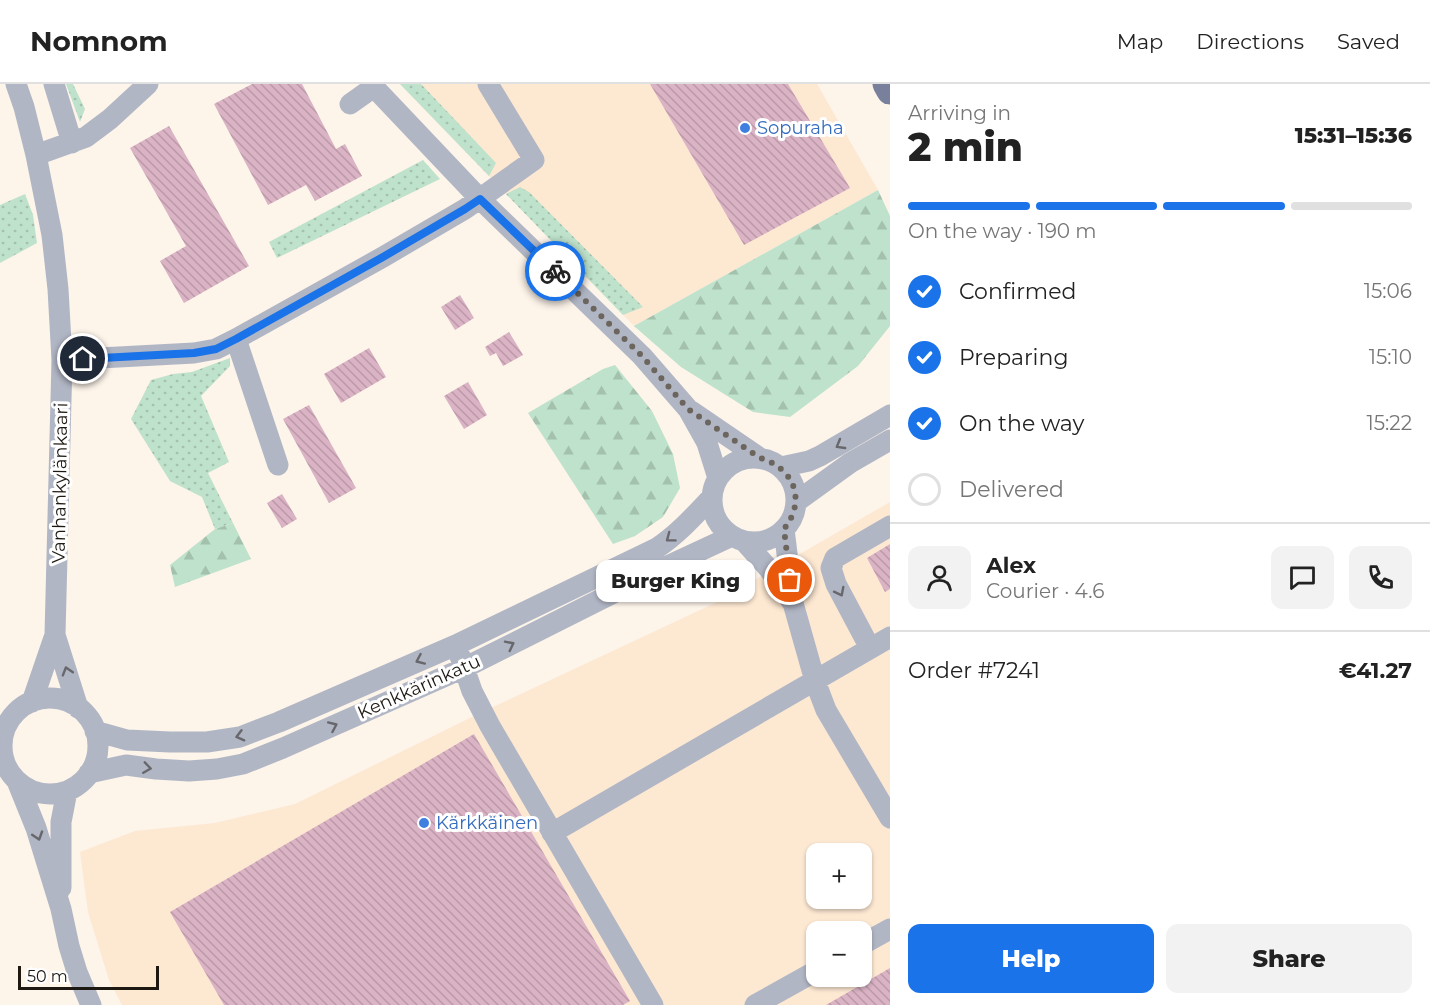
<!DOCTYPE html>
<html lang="en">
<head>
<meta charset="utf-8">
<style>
  :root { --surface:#fff; --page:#f2f2f2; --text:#222; --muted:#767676; --line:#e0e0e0; --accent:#1a73e8 }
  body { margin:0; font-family:Montserrat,sans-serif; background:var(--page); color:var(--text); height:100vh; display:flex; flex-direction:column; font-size:22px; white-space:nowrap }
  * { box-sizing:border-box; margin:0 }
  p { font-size:20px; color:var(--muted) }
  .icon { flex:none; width:33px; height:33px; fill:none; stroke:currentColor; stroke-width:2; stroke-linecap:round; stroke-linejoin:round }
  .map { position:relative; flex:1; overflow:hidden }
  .panel { display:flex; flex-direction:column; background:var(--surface); width:540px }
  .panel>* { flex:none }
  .fabs { position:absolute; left:806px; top:759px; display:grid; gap:12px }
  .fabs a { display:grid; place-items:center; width:66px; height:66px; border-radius:12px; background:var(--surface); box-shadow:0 2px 4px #0004; font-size:30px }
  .scale { position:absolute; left:18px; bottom:15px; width:141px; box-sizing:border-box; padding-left:6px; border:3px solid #1d1812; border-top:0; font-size:16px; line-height:21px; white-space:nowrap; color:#1d1812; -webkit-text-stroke:4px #fff; paint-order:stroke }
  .pin { position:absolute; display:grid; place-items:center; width:51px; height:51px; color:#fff; margin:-26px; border:3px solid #fff; border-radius:50%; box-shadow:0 2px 6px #0007 }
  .courier { position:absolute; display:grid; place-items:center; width:60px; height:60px; margin:-30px; border:4px solid #1a73e8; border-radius:50%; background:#fff; color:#222; box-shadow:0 2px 8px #0007 }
  .bubble { position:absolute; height:42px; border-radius:12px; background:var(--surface); box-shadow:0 2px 4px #0004; font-size:20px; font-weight:800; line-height:42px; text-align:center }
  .overview em { font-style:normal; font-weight:800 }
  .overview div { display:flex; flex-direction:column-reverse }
  .overview { display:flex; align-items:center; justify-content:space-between; height:102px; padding:0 18px }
  h1 { font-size:39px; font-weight:800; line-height:45px }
  .bar { display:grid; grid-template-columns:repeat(4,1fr); gap:9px 6px; align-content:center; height:72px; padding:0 18px }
  .bar i { height:8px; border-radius:4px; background:var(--line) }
  .bar .current { background:var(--accent) }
  .bar p { grid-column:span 4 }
  .line { display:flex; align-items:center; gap:15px; padding:0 18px; border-top:2px solid var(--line) }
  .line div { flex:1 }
  .round { display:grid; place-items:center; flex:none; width:63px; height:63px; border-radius:12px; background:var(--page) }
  ol { padding:0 18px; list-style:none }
  li { display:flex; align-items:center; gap:18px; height:66px }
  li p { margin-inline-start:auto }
  li .icon { padding:6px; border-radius:50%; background:var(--accent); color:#fff; stroke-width:4 }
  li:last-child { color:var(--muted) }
  li i { width:33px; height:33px; border:3px solid var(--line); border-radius:50% }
  .primary-button { display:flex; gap:12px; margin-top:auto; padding:12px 18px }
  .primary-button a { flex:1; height:69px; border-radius:12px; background:var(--accent); color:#fff; font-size:24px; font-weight:800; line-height:69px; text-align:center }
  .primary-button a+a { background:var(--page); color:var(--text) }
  header { display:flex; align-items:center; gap:36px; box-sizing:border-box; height:84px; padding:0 30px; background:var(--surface); border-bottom:2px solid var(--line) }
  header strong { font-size:28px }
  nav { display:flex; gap:33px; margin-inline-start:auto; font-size:21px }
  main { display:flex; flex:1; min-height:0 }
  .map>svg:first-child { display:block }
  .built { fill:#fde8d2; fill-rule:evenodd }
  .grass { fill:url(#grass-dots) }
  .forest { fill:url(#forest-firs) }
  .building { fill:url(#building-back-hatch) }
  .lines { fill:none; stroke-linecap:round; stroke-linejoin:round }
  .minor { stroke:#b1b6c5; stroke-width:21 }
  .major { stroke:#78809c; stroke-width:27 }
  .oneway { stroke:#67676c }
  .done { stroke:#6b655e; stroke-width:6; stroke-dasharray:0 10.8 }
  .route { stroke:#1a73e8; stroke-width:8 }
  .shop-dot { fill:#3f7fe0; stroke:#fff; stroke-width:2 }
  .labels { text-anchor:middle; stroke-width:6; stroke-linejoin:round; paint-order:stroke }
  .shop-label { font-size:18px; fill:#366cbe; stroke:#fff; text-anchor:start }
  .street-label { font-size:18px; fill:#1d1812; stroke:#fff }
</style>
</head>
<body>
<header>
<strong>Nomnom</strong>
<nav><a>Map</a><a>Directions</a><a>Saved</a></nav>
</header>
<main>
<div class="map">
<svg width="890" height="921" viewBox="0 0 890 921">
  <defs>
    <pattern id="grass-dots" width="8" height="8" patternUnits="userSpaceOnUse" patternTransform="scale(1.5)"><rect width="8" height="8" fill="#bee2cb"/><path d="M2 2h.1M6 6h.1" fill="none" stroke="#a3c1ad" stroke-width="1.8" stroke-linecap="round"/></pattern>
    <pattern id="forest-firs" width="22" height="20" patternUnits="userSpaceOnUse" patternTransform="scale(1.5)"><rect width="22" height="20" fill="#bee2cb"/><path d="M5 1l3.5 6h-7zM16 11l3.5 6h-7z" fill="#a3c1ad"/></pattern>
    <pattern id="building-back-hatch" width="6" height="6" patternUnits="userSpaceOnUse" patternTransform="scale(1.5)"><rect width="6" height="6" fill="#dab3c5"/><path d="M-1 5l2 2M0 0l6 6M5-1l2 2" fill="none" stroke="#bb99a8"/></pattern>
  </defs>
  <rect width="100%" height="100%" fill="#fdf4ea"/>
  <path class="built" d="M400 0H817L878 106 634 242Z
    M890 418V921H122L109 896 88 828 80 768 135 747 215 739 295 720 476 631 713 520ZM816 770H861V814H816ZM816 848H861V892H816Z"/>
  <path class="grass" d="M66 0H73L85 25 80 38Z
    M400 0H421L496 79 489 92Z
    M423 76 440 95 277 174 269 158Z
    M520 103 529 108 643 223 623 231 506 110Z
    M25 110 33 131 37 159 0 179V121Z
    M230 274V282L201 312 229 378 208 389 233 439 215 445 202 413 170 397 131 335 151 296 173 290 192 288Z"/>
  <path class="forest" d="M878 106 890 132V242L858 282 790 333 753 328 681 283 634 242Z
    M615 281 652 327 673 370 680 404 663 433 635 452 613 460 528 329 603 285Z
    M233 439 251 475 175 503 170 481 215 445Z"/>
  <path class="building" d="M252 0H302L336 65 345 60 362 92 315 117 306 101 268 121 214 20Z
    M650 0H788L850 104 744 161Z
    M169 42 249 182 184 219 160 177 186 162 130 64Z
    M460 211 474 234 455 246 441 223Z
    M509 248 523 271 503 282 496 269 490 272 485 263Z
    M369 264 386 293 341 319 324 290Z
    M468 298 487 331 464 345 444 312Z
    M309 321 356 404 329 419 283 335Z
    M282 410 297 435 282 444 267 419Z
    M890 460V505L885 508 867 474Z
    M474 650 630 917 623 921H224L170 828Z
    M890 884V921H826Z"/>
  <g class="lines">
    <path class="minor" d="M16 0 24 23 36 71 52 151 58 205 62 276 55 551 32 618
      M54 0 72 59
      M371 0 480 115 642 272 688 325 707 359 718 394
      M350 20 374 3
      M36 71 86 53 110 35 148 0
      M236 255 278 381
      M62 276 194 269 216 265 236 255 383 173 465 125 534 76 488 0
      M691 327 760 374
      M712 416a42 42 0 1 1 84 0a42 42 0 1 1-84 0Z
      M781 383 809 377 820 372 890 331
      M796 418 850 379 890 356
      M784 445 793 519 815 597 826 626 890 734
      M744 457 769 485 792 518
      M55 551 78 624
      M870 564 836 500 831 484 835 474 890 442
      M460 572 472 607 490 642 653 921
      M2 662a48 48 0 1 1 96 0a48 48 0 1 1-96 0Z
      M95 647 127 656 170 658H207L240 653 279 638 456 561 657 464C678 450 694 432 712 413
      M89 689 126 681 156 685 189 687 217 685 243 680 283 664 464 584 661 485 732 452
      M17 697 36 744 61 825 69 862 77 888 91 921
      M552 749 890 553
      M61 804V738L67 707
      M861 861 890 845
      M755 921 816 887"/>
    <path class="major" d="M886 0 890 7"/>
  </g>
  <defs><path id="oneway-chevron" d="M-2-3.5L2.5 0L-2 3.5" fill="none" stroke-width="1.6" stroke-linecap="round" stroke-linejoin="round" transform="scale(1.5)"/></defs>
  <g class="oneway">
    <use href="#oneway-chevron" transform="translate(840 361) rotate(150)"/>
    <use href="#oneway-chevron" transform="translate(670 454) rotate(143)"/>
    <use href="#oneway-chevron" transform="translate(840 508) rotate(63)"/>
    <use href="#oneway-chevron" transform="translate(510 561) rotate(-27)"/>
    <use href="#oneway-chevron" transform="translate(420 576) rotate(156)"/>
    <use href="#oneway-chevron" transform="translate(67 587) rotate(-107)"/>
    <use href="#oneway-chevron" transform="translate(333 642) rotate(-24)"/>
    <use href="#oneway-chevron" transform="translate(240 652) rotate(165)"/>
    <use href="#oneway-chevron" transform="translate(147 684) rotate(8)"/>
    <use href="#oneway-chevron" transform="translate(38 752) rotate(72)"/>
  </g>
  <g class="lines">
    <path class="done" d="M555 187 642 272 688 325 760 374C794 384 807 416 784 445L790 496"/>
    <path class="route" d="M83 275 194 269 216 265 236 255 383 173 465 125 480 115 555 187"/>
  </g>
  <g class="shop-dot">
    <circle cx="745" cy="44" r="6"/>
    <circle cx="424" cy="739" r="6"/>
  </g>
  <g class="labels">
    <g class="shop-label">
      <text x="757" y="50">Sopuraha</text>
      <text x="436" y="745">Kärkkäinen</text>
    </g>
    <g class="street-label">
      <text transform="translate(60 399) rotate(-89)" y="6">Vanhankylänkaari</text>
      <text transform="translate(419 603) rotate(-24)" y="6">Kenkkärinkatu</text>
    </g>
  </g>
</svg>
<div class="fabs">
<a>+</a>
<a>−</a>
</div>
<div class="scale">50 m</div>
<div class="pin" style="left:790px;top:496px;background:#ea580c"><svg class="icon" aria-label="bag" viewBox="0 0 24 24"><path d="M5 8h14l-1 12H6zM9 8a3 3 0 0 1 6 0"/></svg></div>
<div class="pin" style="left:83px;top:275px;background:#1f2937"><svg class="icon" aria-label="home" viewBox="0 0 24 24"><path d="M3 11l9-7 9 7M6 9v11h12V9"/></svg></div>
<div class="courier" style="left:555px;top:187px"><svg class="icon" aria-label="bike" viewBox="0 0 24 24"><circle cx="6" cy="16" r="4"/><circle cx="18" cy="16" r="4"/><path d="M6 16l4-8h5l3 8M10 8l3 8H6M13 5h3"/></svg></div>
<div class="bubble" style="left:596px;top:476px;width:159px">Burger King</div>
</div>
<section class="panel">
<div class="overview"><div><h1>2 min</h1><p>Arriving in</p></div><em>15:31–15:36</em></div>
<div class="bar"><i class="current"></i><i class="current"></i><i class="current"></i><i></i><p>On the way · 190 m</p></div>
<ol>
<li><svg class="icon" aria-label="check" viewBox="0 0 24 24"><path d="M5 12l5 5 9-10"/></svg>Confirmed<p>15:06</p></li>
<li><svg class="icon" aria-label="check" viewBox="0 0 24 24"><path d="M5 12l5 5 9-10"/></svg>Preparing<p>15:10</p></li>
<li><svg class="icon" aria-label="check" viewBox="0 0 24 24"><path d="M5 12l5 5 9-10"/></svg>On the way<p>15:22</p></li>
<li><i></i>Delivered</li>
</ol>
<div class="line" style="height:108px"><a class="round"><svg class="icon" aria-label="person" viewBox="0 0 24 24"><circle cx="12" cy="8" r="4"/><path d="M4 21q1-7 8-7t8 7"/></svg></a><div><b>Alex</b><p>Courier · 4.6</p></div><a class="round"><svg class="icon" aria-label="chat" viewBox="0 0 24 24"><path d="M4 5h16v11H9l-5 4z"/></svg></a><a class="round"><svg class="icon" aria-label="phone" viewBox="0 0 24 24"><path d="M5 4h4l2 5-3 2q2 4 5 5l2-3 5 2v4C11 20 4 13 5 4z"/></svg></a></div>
<div class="line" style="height:78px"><div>Order #7241</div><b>€41.27</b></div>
<div class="primary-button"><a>Help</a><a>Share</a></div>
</section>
</main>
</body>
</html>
